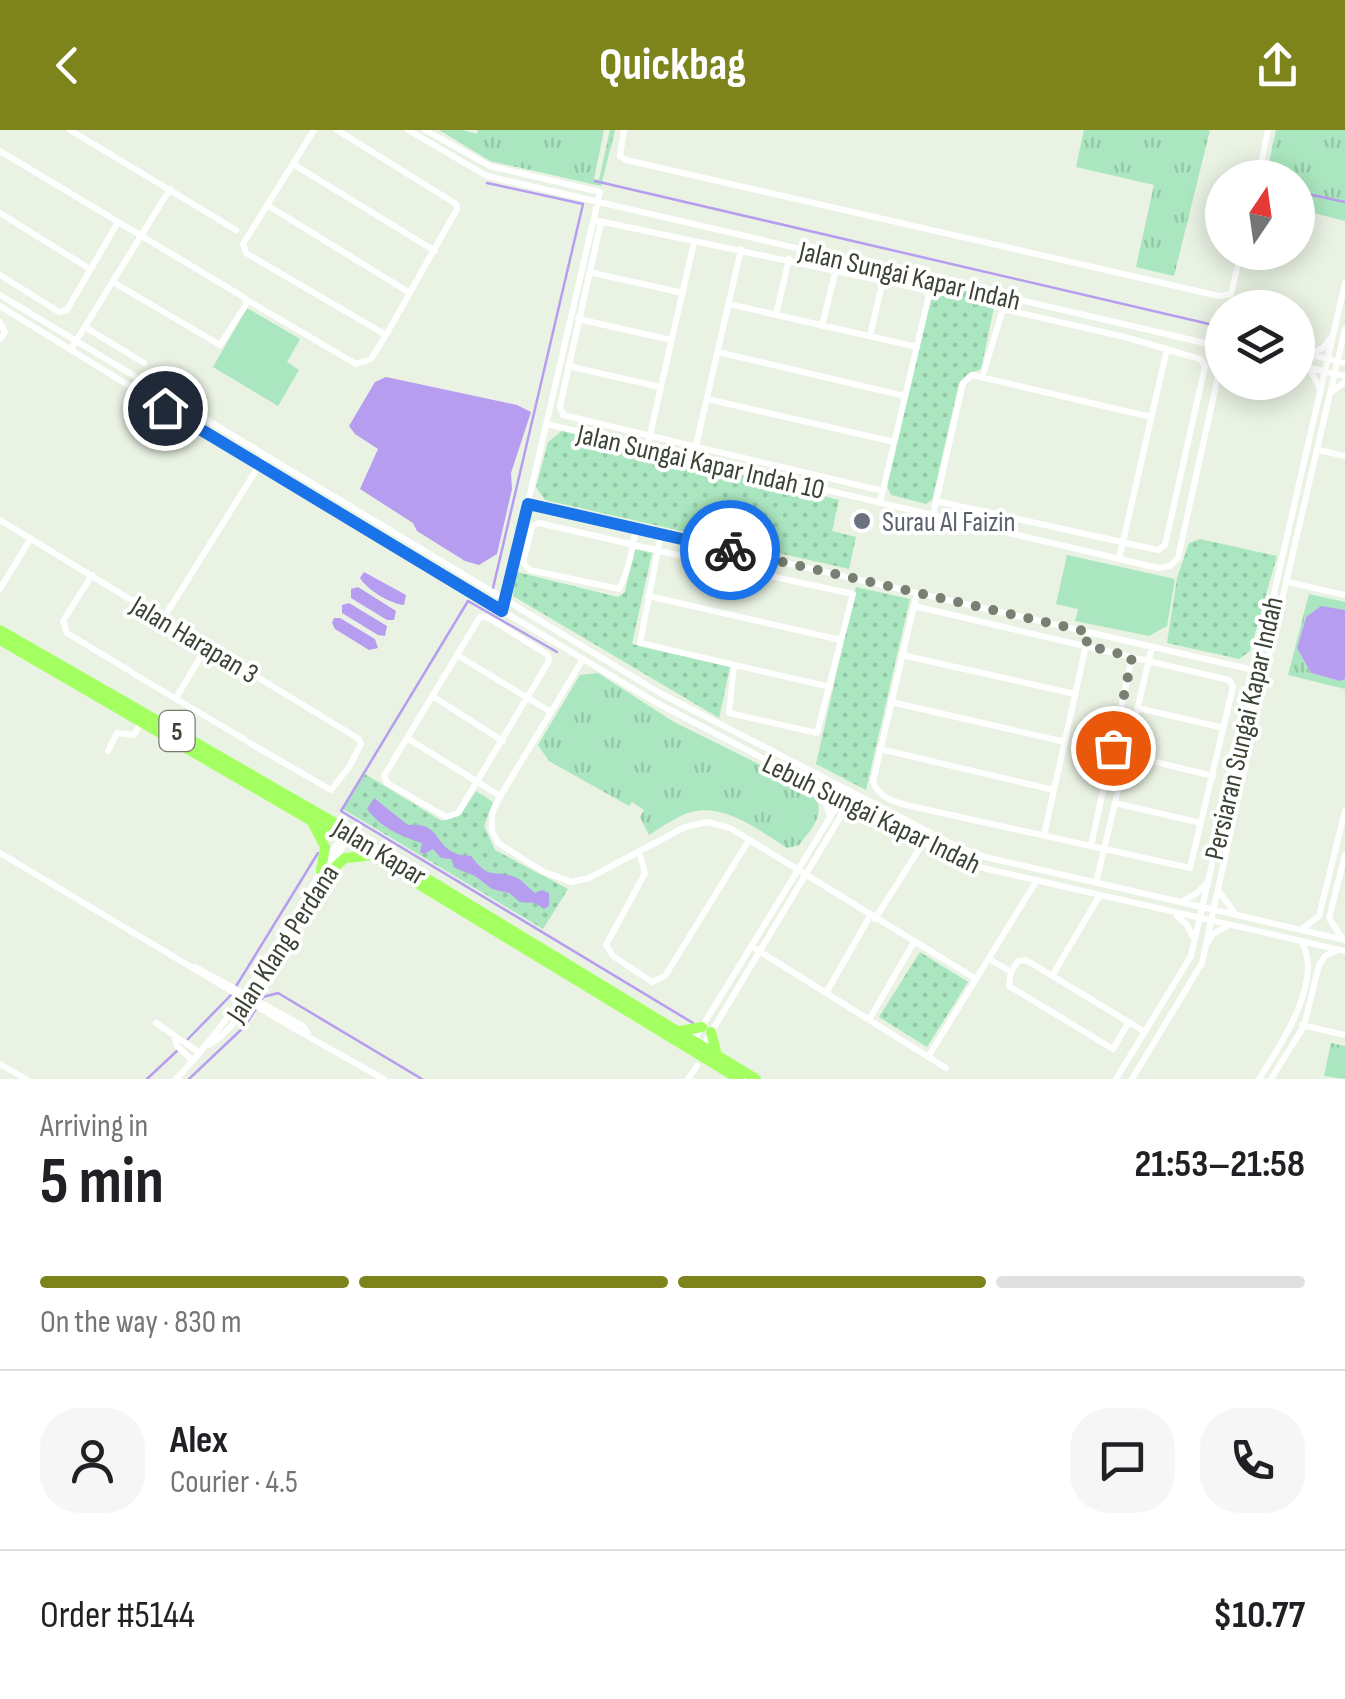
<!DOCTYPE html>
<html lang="en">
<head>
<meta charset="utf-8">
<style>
  :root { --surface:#fff; --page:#f6f6f6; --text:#202124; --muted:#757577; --line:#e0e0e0; --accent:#7d841b }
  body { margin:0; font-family:"Sofia Sans Condensed",sans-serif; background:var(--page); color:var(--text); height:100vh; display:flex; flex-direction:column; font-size:38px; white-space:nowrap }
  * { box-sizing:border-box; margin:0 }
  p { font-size:32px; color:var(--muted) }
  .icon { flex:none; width:55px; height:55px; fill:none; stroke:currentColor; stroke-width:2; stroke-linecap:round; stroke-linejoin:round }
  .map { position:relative; height:949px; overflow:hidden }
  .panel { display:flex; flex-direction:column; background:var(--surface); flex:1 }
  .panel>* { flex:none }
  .needle { width:65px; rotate:13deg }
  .controls { position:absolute; left:1205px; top:30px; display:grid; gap:20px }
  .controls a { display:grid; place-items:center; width:110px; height:110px; border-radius:50%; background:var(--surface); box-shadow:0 5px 25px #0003; font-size:50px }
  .pin { position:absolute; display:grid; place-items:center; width:85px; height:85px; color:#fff; margin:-42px; border:5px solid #fff; border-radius:50%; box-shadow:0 2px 10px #0007 }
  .courier { position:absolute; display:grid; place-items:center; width:100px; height:100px; margin:-50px; border:8px solid #1a73e8; border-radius:50%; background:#fff; color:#222; box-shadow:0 2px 12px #0007 }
  .headline em { font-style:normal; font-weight:700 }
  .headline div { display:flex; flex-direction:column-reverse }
  .headline { display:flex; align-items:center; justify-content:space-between; height:170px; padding:0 40px }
  h1 { font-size:65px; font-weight:700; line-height:75px }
  .bar { display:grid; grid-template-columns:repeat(4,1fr); gap:15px 10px; align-content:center; height:120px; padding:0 40px }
  .bar i { height:12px; border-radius:8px; background:var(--line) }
  .bar .current { background:var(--accent) }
  .bar p { grid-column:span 4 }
  .line { display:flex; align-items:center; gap:25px; padding:0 40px; border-top:2px solid var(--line) }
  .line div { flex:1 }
  .round { display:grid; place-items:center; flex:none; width:105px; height:105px; border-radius:40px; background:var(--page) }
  header { display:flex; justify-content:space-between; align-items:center; height:130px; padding:0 40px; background:var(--accent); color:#fff; font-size:45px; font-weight:700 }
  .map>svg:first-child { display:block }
  .grass { fill:url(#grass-tufts) }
  .park { fill:url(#park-dots) }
  .pitch { fill:#aae7c0 }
  .water { fill:#b79df0 }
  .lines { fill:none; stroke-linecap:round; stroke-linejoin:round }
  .stream { stroke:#b79df0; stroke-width:2.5 }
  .minor { stroke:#fff; stroke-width:6 }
  .highway { stroke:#a4ff60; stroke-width:10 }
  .done { stroke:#788071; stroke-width:10; stroke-dasharray:0 18 }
  .route { stroke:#1a73e8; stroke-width:12 }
  .worship-dot { fill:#6b7280; stroke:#fff; stroke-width:4 }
  .labels { text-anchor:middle; stroke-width:8; stroke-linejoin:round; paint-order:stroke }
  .shield { fill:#fff; stroke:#767b70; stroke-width:2.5 }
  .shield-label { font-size:25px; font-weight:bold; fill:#3b4333 }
  .street-label { font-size:28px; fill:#3b4333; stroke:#fff }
  .worship-label { font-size:28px; fill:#5b616d; stroke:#fff; text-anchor:start }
</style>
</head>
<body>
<header><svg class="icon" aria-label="back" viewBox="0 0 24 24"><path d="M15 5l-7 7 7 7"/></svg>Quickbag<svg class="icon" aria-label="share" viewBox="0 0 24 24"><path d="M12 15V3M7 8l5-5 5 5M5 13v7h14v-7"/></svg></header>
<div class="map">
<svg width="1345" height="949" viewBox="0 0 1345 949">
  <defs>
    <pattern id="grass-tufts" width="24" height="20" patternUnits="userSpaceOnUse" patternTransform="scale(2.5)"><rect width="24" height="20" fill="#aae7c0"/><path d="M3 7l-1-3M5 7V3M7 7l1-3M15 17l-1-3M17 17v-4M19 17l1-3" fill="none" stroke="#93c7a5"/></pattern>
    <pattern id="park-dots" width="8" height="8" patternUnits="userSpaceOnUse" patternTransform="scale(2.5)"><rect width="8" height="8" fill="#aae7c0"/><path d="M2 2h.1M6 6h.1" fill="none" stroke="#93c7a5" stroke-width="1.8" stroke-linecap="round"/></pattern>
  </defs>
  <rect width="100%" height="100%" fill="#e9f2e3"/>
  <path class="grass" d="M439 0H462L477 4 478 0H604L594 49 599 50 610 0H615L601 56 490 31Z
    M1084 0H1210L1174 146 1136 137 1154 55 1076 37Z
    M1276 0H1345V91L1298 79V48L1266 47Z
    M1309 464 1345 472V480L1321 477 1306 487 1297 518 1311 543 1340 551 1345 549V559L1288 545Z
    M598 543 674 592 813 661C827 685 813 696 799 715L787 718C760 701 725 673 691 682 677 686 662 697 649 705L640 687 644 680 632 672 629 676 549 631 538 615 580 545Z
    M1331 913 1345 916V949L1324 946Z"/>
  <path class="park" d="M933 153 996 168 981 239 968 244 959 253 932 370 926 374 891 365 887 356Z
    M563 300 839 370 832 401 856 407 849 439 545 370 536 357 548 312Z
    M1200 409 1277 426 1250 521 1239 529 1167 513 1177 448 1189 413Z
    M634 419 652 423 632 514 730 537 719 588 513 466 517 442 618 467 625 462Z
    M856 457 910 469 866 660 816 634Z
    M365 644 442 691 461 684 476 661 493 672 484 696 495 720 568 759 543 799 343 679Z
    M920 822 968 852 927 917 879 887Z"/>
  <path class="pitch" d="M247 178 300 209 287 232 299 240 278 276 213 237Z
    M1067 425 1175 449 1167 496 1149 506 1075 491 1078 479 1056 474Z"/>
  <path class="water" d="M386 247 517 275 531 282 511 343 512 359 497 424 479 435 465 431 417 401 413 393 360 359 378 319 355 304 349 296 375 252Z
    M364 442 406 465 404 475C391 474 367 460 360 448Z
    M358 457 396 481 394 490H387L351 468V459Z
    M349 473 387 496 385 506 378 505 342 483V475Z
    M1321 476 1345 480V549L1340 551 1311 543 1297 518 1306 487Z
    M334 488H340L375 509 378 518 369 520 335 499 332 493Z
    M374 668 408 695C440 692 433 713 455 723 460 726 466 725 471 726 490 751 492 739 515 747 523 750 528 758 535 763L542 760 549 763V776L544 779 535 773 520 772 509 763 492 759 475 746 455 738 451 729 441 728 433 719 424 724 420 722 422 713C401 707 379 696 367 679Z"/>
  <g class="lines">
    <path class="stream" d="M595 51 1222 197
      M487 53 583 74 493 458
      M1298 62 1345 72
      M1298 215 1316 219
      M557 522 468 471 341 681 693 893
      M235 858 318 723
      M260 872 263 867 278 863 422 949
      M188 909 231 865
      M147 949 179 919
      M189 949 244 897 256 879"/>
    <path class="minor" d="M70 0 236 100
      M314 0 243 114 246 123 386 205 457 79 456 74 337 0
      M408 0 487 46 1222 217
      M425 0 490 36 600 62 505 472
      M624 0 620 26 626 30 1219 166 1231 164 1241 122
      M0 21 245 168 247 173 220 215 113 152
      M293 34 435 121
      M1258 48 1268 0
      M267 75 410 163
      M0 83 90 139
      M594 90 926 160 929 165 880 373
      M601 92 560 276 563 285 883 361
      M589 142 683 163
      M0 145 59 182 67 180 118 92
      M0 165 660 563 954 715 985 727 1345 810
      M247 170 356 234 371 229 386 205
      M729 174 917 217
      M0 176 259 336 657 573 950 726 970 735 1345 821
      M776 185 789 129
      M578 189 671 210
      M0 192 5 202 0 209
      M822 196 836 139
      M85 197 144 233
      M870 206 883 150
      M71 219 170 59
      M718 222 905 266
      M1298 222 1345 233
      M1310 224 1324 217 1331 208
      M1298 235 1345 246
      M568 236 660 257
      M1309 237 1321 261
      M1331 262 1345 252
      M707 269 894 312
      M546 294 1158 438 1170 436 1178 428 1222 228
      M647 318 694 112
      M1319 320 1345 326
      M693 329 741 119
      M936 371 1158 420 1165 415 1205 236 1200 229 1125 207 1003 179 982 248
      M528 374 1258 541
      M933 385 963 253 972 245 1151 287
      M0 390 359 609 361 614 349 637 331 660 248 612
      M636 398C632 419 629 441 619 459L530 440 523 433 532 396 539 393C644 417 748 442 853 464L817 603 729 583 734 536
      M661 404 640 513 830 557
      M1119 429 1167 219
      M92 445 63 491 67 503 130 541
      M1288 452 1345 465
      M0 459 31 408
      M648 466 841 510
      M914 476 1229 550 1233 557 1190 738 906 675C892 671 879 667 873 652L917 463
      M480 487H487L548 525 549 531 458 683 446 687 387 653 384 646Z
      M163 489 265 326
      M457 525 551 582
      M902 525 1075 564
      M583 529 498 670 492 684V701L498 713 544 742 571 752 589 748 685 697 707 692 730 698 976 849
      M134 544 244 609
      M432 566 503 611
      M176 568 207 516
      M891 572 1065 612
      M1138 578 1224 598
      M407 608 500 666
      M880 619 1054 660
      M108 621 117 603 134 605 141 592
      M1127 625 1213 646
      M821 660 830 685
      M1115 673 1201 693
      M1044 705 1089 502
      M1091 716 1132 527
      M639 722 645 743 606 815 613 826 652 852 665 846 749 710
      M0 723 300 902 384 949
      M331 736 348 708
      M1096 753 1152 517
      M1218 760 1234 782
      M1181 772 1197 763 1207 753
      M1177 786 1187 795 1193 807
      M875 789 923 713
      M1302 799 1319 786 1345 681
      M1342 808 1329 788 1345 725
      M1208 812 1213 804 1229 795
      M751 816 946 938
      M989 829 1011 842 1018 831 1026 830 1145 902
      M195 837 303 896 308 904
      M1011 842 1009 856 1113 919 1129 892
      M1052 846 1100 765
      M826 863 870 786
      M869 890 914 812
      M156 893 200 923
      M1302 895 1345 905
      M174 905 177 916 193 931
      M692 913 842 668
      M208 915C240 904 304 781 325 746
      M703 916 854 664
      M928 927 1037 750
      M0 934 26 949
      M176 949C244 877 293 790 342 705
      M688 949 697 936
      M1116 949 1191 826 1345 153
      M1132 949 1202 833 1265 543 1345 199
      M1259 949C1280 916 1325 850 1301 811
      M1271 949 1304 896 1319 835 1325 826 1338 820"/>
    <path class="highway" d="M0 500 344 698 756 949
      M0 510 377 729 739 949
      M312 692 325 717 321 741
      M325 746 345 728 366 726
      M680 901 702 897
      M711 902 717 925"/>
  </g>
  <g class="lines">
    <path class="done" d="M730 420 1089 502 1086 515 1132 527 1113 618"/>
    <path class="route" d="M165 278 502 481 528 374 730 420"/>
  </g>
  <circle class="worship-dot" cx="862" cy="391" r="10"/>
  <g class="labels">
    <rect class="shield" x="159.5" y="581" width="35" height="40" rx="8"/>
    <g class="shield-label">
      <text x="177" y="610">5</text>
    </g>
    <g class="street-label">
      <text transform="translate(910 145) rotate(13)" y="10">Jalan Sungai Kapar Indah</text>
      <text transform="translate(701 331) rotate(13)" y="10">Jalan Sungai Kapar Indah 10</text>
      <text transform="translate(195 509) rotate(31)" y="10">Jalan Harapan 3</text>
      <text transform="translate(1243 598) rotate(-77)" y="10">Persiaran Sungai Kapar Indah</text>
      <text transform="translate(872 683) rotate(26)" y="10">Lebuh Sungai Kapar Indah</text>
      <text transform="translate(380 721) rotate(31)" y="10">Jalan Kapar</text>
      <text transform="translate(282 813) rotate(-57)" y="10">Jalan Klang Perdana</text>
    </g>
    <g class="worship-label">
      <text x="882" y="401">Surau Al Faizin</text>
    </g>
  </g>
</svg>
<div class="controls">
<a><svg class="needle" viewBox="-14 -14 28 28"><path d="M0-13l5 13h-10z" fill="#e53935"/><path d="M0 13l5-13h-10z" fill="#757577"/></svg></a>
<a><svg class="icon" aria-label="layers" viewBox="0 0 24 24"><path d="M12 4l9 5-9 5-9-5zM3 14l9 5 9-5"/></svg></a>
</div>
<div class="pin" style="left:1113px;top:618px;background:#ea580c"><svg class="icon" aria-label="bag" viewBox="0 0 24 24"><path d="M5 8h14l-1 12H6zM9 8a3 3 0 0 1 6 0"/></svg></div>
<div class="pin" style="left:165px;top:278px;background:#1f2937"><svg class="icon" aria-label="home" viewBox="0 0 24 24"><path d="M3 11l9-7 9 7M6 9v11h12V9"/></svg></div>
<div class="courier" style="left:730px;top:420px"><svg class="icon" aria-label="bike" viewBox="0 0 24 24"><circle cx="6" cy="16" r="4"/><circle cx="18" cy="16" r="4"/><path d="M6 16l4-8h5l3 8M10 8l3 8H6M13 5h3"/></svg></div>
</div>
<section class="panel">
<div class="headline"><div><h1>5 min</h1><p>Arriving in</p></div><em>21:53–21:58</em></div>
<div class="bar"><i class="current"></i><i class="current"></i><i class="current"></i><i></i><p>On the way · 830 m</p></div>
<div class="line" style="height:180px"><a class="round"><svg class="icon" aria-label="person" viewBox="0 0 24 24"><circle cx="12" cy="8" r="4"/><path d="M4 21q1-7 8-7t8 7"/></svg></a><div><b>Alex</b><p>Courier · 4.5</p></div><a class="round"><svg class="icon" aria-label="chat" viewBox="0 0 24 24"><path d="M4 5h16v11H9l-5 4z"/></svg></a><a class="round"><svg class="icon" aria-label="phone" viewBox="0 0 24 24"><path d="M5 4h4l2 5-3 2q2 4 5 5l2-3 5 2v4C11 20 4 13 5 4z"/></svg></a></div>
<div class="line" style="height:130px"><div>Order #5144</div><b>$10.77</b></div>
</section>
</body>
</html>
